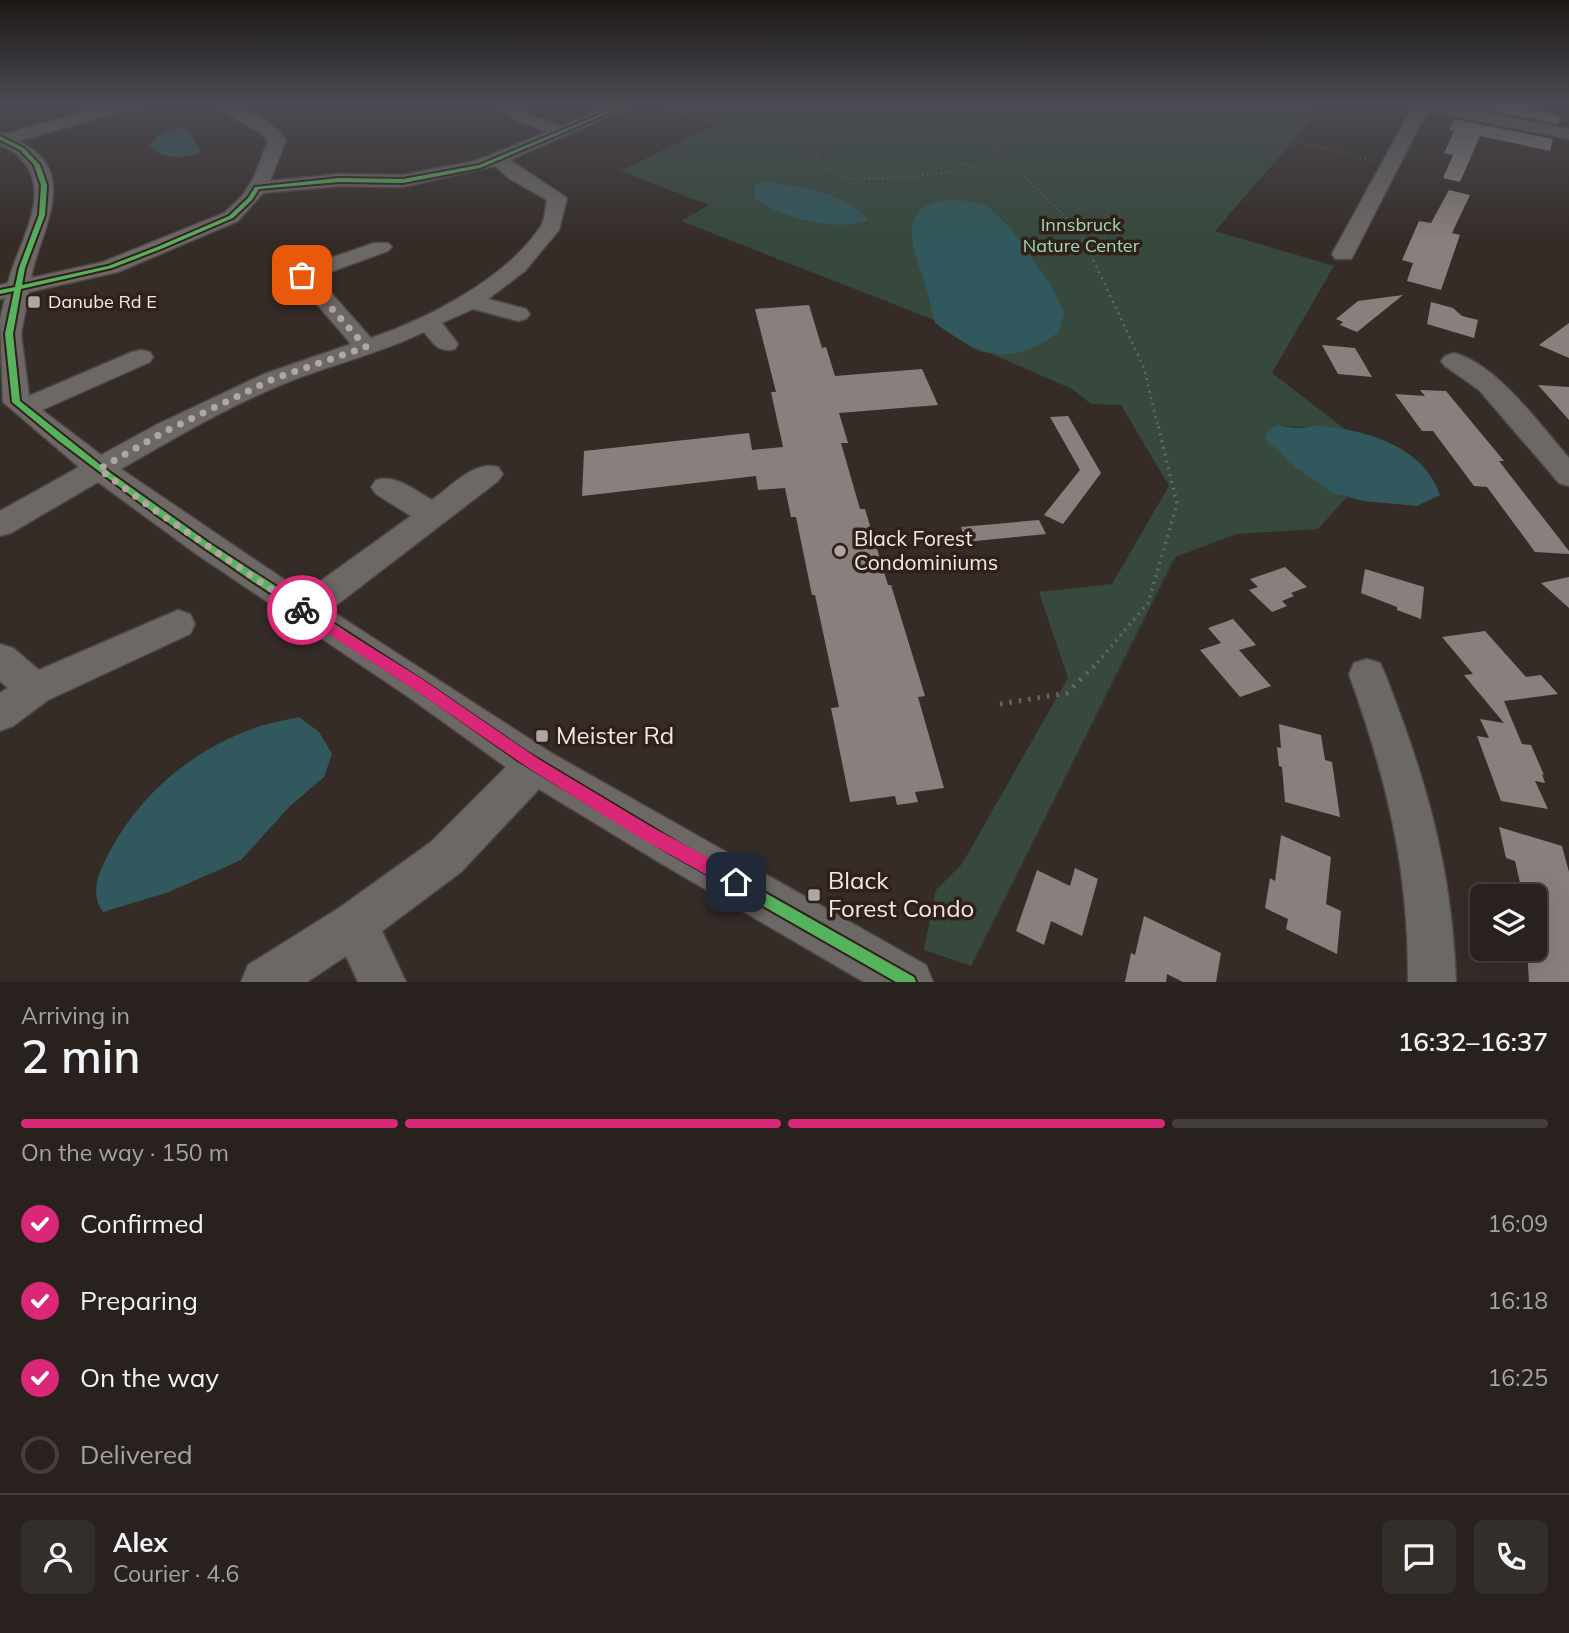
<!DOCTYPE html>
<html lang="en">
<head>
<meta charset="utf-8">
<style>
  :root { --surface:#28211e; --page:#342e2b; --text:#f1f3f6; --muted:#a5a3a4; --line:#443e3c; --accent:#db2777 }
  body { margin:0; font-family:Mulish,sans-serif; background:var(--page); color:var(--text); height:100vh; display:flex; flex-direction:column; font-size:26px; white-space:nowrap }
  * { box-sizing:border-box; margin:0 }
  p { font-size:23px; color:var(--muted) }
  .icon { flex:none; width:38px; height:38px; fill:none; stroke:currentColor; stroke-width:2; stroke-linecap:round; stroke-linejoin:round }
  .map { position:relative; height:982px; overflow:hidden }
  .side { display:flex; flex-direction:column; background:var(--surface); flex:1 }
  .side>* { flex:none }
  .controls { position:absolute; left:1470px; top:884px; display:grid; gap:14px }
  .controls a { display:grid; place-items:center; width:77px; height:77px; border-radius:10px; background:var(--surface); box-shadow:0 7px 28px #0002,0 0 0 2px var(--line); font-size:35px }
  .pin { position:absolute; display:grid; place-items:center; width:60px; height:60px; color:#fff; margin:-30px; border-radius:14px; box-shadow:0 4px 10px #0006 }
  .courier { position:absolute; display:grid; place-items:center; width:70px; height:70px; margin:-35px; border:5px solid #db2777; border-radius:50%; background:#fff; color:#222; box-shadow:0 2px 9px #0007 }
  .headline em { font-style:normal; font-weight:600 }
  .headline div { display:flex; flex-direction:column-reverse }
  .headline { display:flex; align-items:center; justify-content:space-between; height:119px; padding:0 21px }
  h1 { font-size:46px; font-weight:600; line-height:52px }
  .bar { display:grid; grid-template-columns:repeat(4,1fr); gap:10px 7px; align-content:center; height:84px; padding:0 21px }
  .bar i { height:9px; border-radius:5px; background:var(--line) }
  .bar .selected { background:var(--accent) }
  .bar p { grid-column:span 4 }
  .line { display:flex; align-items:center; gap:18px; padding:0 21px; border-top:2px solid var(--line) }
  .line div { flex:1 }
  .round { display:grid; place-items:center; flex:none; width:74px; height:74px; border-radius:10px; background:var(--page) }
  ol { padding:0 21px; list-style:none }
  li { display:flex; align-items:center; gap:21px; height:77px }
  li p { margin-inline-start:auto }
  li .icon { padding:7px; border-radius:50%; background:var(--accent); color:#fff; stroke-width:4 }
  li:last-child { color:var(--muted) }
  li i { width:38px; height:38px; border:4px solid var(--line); border-radius:50% }
  .map>svg:first-child { display:block }
  .green { fill:#36493c }
  .water { fill:#31585c }
  .building { fill:#88807c }
  .lines { fill:none; stroke-linecap:round; stroke-linejoin:round }
  .minor-casing { stroke:#4f4743; stroke-width:3 }
  .path-far3 { stroke:#6a6464; stroke-width:2; stroke-dasharray:1 3.5; stroke-linecap:butt }
  .path-far2 { stroke:#6a6464; stroke-width:2.5; stroke-dasharray:2 4.5; stroke-linecap:butt }
  .path-far1 { stroke:#6a6464; stroke-width:3.5; stroke-dasharray:2 5; stroke-linecap:butt }
  .path { stroke:#6a6464; stroke-width:5; stroke-dasharray:2.5 7; stroke-linecap:butt }
  .minor { fill:#6c6866; fill-rule:evenodd }
  .cycleway-casing { stroke:#30201a; stroke-width:4 }
  .cycleway { fill:#56b35d; fill-rule:evenodd }
  .route { fill:#db2777 }
  .done { stroke:#b0a6a2; stroke-width:7; stroke-dasharray:0 12.6 }
  .poi-dot { fill:#b0a6a2; stroke:#30201a; stroke-width:2.5 }
  .labels { text-anchor:middle; stroke-width:7; stroke-linejoin:round; paint-order:stroke }
  .far-park-label { font-size:18px; fill:#a0dab5; stroke:#30201a }
  .far-poi-label { font-size:18px; fill:#f3e7e3; stroke:#30201a; text-anchor:start }
  .poi-label { font-size:21px; fill:#f3e7e3; stroke:#30201a; text-anchor:start }
  .near-poi-label { font-size:24px; fill:#f3e7e3; stroke:#30201a; text-anchor:start }
</style>
</head>
<body>
<div class="map">
<svg width="1569" height="982" viewBox="0 0 1569 982">
  <rect width="100%" height="100%" fill="#352c28"/>
  <path class="green" d="M645 103H1283L1319 111 1215 231 1334 266 1272 373 1346 430C1323 426 1302 428 1278 425 1298 452 1313 488 1347 497L1318 529 1237 534 1175 557 971 966 924 950 936 890 962 864 1068 678 1039 592 1112 584 1169 486 1121 405 1091 404 1072 389 992 354 973 349 934 320 681 221 709 205 620 171 714 125Z"/>
  <path class="water" d="M181 126 189 132 201 150 197 154C182 158 160 160 150 145L159 135Z
    M769 182C798 186 850 194 868 220 840 233 778 217 754 198V189L756 184Z
    M955 199 985 204 1010 227 1053 288 1064 313 1059 332C1008 368 982 357 935 323 931 310 929 295 924 281 910 241 896 202 955 199Z
    M1278 425C1285 426 1293 428 1300 428 1307 428 1314 425 1321 426 1366 430 1425 447 1440 495L1417 506 1363 501 1333 493 1298 469 1265 439 1268 430Z
    M299 717 319 732 332 754 324 777 290 806 241 860 169 892 103 912C90 894 98 874 107 857 137 797 189 752 252 729 267 723 284 721 299 717Z"/>
  <path class="building" d="M1463 103H1531L1529 109 1560 116 1558 124 1462 105Z
    M1454 119 1553 139 1550 151 1480 136 1460 182 1443 178 1453 155 1444 153 1454 131 1449 130Z
    M1449 190 1470 195 1452 233 1460 235 1441 290 1407 281 1413 263 1402 260 1419 221 1431 223Z
    M1403 295 1357 332 1340 325 1343 322 1336 319 1358 301Z
    M1431 302 1453 308 1462 316 1478 320 1474 338 1427 324Z
    M809 305 822 348 826 347 835 376 922 369 938 405 839 413 848 443H841L860 509H865L888 585H891L925 696 918 697 944 788 915 792 918 802 897 805 895 796 850 802 831 708 839 707 815 595H812L796 517H791L785 488 758 490 756 476 582 496 584 451 749 433 752 450 783 447 771 392H776L755 309Z
    M1569 323V358L1539 345Z
    M1322 345 1355 348 1372 377 1338 374Z
    M1538 385 1569 387V420Z
    M1420 390 1446 391 1504 461H1499L1569 551V554L1535 552 1487 487 1474 486 1433 431H1422L1395 394 1425 396Z
    M1068 416 1101 473 1063 524 1044 515 1080 470 1050 417Z
    M1039 520 1046 534 966 542 961 527Z
    M1285 567 1307 587 1291 593 1294 596 1282 601 1287 606 1272 612 1249 590 1258 587 1250 579Z
    M1365 569 1424 587 1421 619 1397 610V607L1361 593Z
    M1569 577V608L1541 583Z
    M1233 619 1256 645 1239 650 1271 686 1240 697 1200 650 1221 643 1208 628Z
    M1485 631 1526 677 1541 675 1558 694 1504 701 1522 744 1531 745 1544 775 1542 774 1545 783 1535 781 1548 809 1501 801 1477 736 1489 738 1480 719 1504 723 1464 675 1473 674 1442 637Z
    M1279 724 1321 735 1325 760 1332 762 1340 817 1285 802 1282 767 1279 766 1277 747 1281 748Z
    M1499 827 1562 846 1569 872V982H1529L1527 948H1535V896H1523L1515 861 1506 858Z
    M1281 835 1331 857 1326 904 1341 911 1337 954 1286 929 1288 919 1265 908 1270 878 1275 881Z
    M1075 868 1098 879 1082 936 1051 921 1044 945 1016 931 1037 870 1070 886Z
    M1144 916 1221 953 1216 982H1183L1167 974 1166 982H1125L1131 953 1135 955Z"/>
  <g class="lines">
    <defs>
      <path id="minor" d="M116 103H142L140 106 19 141C83 172 39 232 31 278L103 262 224 213 242 196 253 179 268 141 259 132 210 103C238 103 268 117 286 140L270 181 339 174 403 175 475 161 547 132 518 121 493 103H512L530 115 562 126 617 103H639L510 160 567 198 559 230 525 271 488 299 526 309 530 314 526 319 518 321 473 309 442 323 458 344 455 349C438 353 434 344 424 332 379 354 329 365 283 384 227 407 173 439 121 469L304 593 411 516 376 494 371 487 376 480C396 474 414 490 432 500 451 487 474 460 498 467L503 474 498 481 330 610 553 754 926 965 933 982H864L662 864 539 789 461 872 382 931 406 982H358L346 956 307 982H241L248 965 339 908 431 842 506 767 410 698 195 553 98 482 11 533 0 536V511L79 467 3 402 0 320 5 298 0 299V285L8 283C16 247 54 194 22 160 16 153 9 148 0 146V133L5 134ZM495 166 510 179 547 200C545 208 545 220 541 226 507 278 428 319 371 338L317 277 388 251 392 247 388 243H374L307 266C299 257 295 253 283 256L280 261 351 344 264 374 156 425 101 455 42 410 150 362 153 357 150 352 141 350 132 352 29 396 21 334 29 292 118 272 238 221 263 193 339 186 403 187Z
        M1405 103H1438L1569 129V139L1427 111 1354 254 1351 259H1335L1332 254 1412 108Z
        M1454 353C1497 364 1540 425 1569 458V486L1559 483 1479 390 1445 366 1441 361 1445 356Z
        M178 610 190 614 195 624 190 634 48 700 13 726 0 731V693L8 688 0 681V644L13 648 39 670Z
        M1367 659 1380 663 1385 674C1426 779 1452 868 1456 982H1408C1409 869 1387 780 1349 674L1354 663Z"/>
    </defs>
    <use href="#minor" class="minor-casing"/>
    <path class="path-far3" d="M699 103 814 141 819 164 849 179 901 178 948 172 960 164 982 168 1009 165
      M991 103 1000 112 995 149 1079 230 1085 244
      M1124 103 1184 112 1229 128 1264 133 1373 161"/>
    <path class="path-far2" d="M1085 242 1144 368 1158 427"/>
    <path class="path-far1" d="M1093 668 1148 603 1177 504 1158 425"/>
    <path class="path" d="M1000 704 1067 693 1094 666"/>
    <use href="#minor" class="minor"/>
    <defs>
      <path id="cycleway" d="M627 103H633L480 168 403 183 339 182 259 189 252 200 233 218 161 249 112 268 21 289 13 334 20 401 112 474 209 543 427 684 526 752 681 845 914 977 916 982H896L672 854 518 760 419 690 252 581 154 513 59 441 12 402 5 334 14 291 0 294V290L15 287 19 268 39 215 41 185 34 165 20 150 0 140V136L24 148 40 165 47 185 45 215 25 268 22 285 108 266 157 247 229 216 248 198 255 187 339 178 403 179 479 165Z"/>
    </defs>
    <use href="#cycleway" class="cycleway-casing"/>
    <use href="#cycleway" class="cycleway"/>
  </g>
  <linearGradient id="sky" x2="0" y2="1"><stop stop-color="#1d1816"/><stop offset="0.43" stop-color="#4b4b53"/><stop offset="1" stop-color="#4b4b53" stop-opacity="0"/></linearGradient>
  <rect width="1569" height="241" fill="url(#sky)"/>
  <path class="route" d="M302 605 422 679 540 760 648 825 742 876 744 882 742 888 736 891 730 888 637 836 530 769 412 688 298 614V606Z"/>
  <g class="lines">
    <path class="done" d="M302 610 153 509 99 469 166 431 273 379 366 347 302 275"/>
  </g>
  <g class="poi-dot">
    <rect x="27" y="295" width="14" height="14" rx="3.5"/>
    <circle cx="840" cy="551" r="7"/>
    <rect x="535" y="729" width="14" height="14" rx="3.5"/>
    <rect x="807" y="888" width="14" height="14" rx="3.5"/>
  </g>
  <g class="labels">
    <g class="far-park-label">
      <text x="1081" y="231">Innsbruck<tspan x="1081" dy="21">Nature Center</tspan></text>
    </g>
    <g class="far-poi-label">
      <text x="48" y="308">Danube Rd E</text>
    </g>
    <g class="poi-label">
      <text x="854" y="546">Black Forest<tspan x="854" dy="24">Condominiums</tspan></text>
    </g>
    <g class="near-poi-label">
      <text x="556" y="744">Meister Rd</text>
      <text x="828" y="889">Black<tspan x="828" dy="28">Forest Condo</tspan></text>
    </g>
  </g>
</svg>
<div class="controls">
<a><svg class="icon" aria-label="layers" viewBox="0 0 24 24"><path d="M12 4l9 5-9 5-9-5zM3 14l9 5 9-5"/></svg></a>
</div>
<div class="pin" style="left:302px;top:275px;background:#ea580c"><svg class="icon" aria-label="bag" viewBox="0 0 24 24"><path d="M5 8h14l-1 12H6zM9 8a3 3 0 0 1 6 0"/></svg></div>
<div class="pin" style="left:736px;top:882px;background:#1f2937"><svg class="icon" aria-label="home" viewBox="0 0 24 24"><path d="M3 11l9-7 9 7M6 9v11h12V9"/></svg></div>
<div class="courier" style="left:302px;top:610px"><svg class="icon" aria-label="bike" viewBox="0 0 24 24"><circle cx="6" cy="16" r="4"/><circle cx="18" cy="16" r="4"/><path d="M6 16l4-8h5l3 8M10 8l3 8H6M13 5h3"/></svg></div>
</div>
<section class="side">
<div class="headline"><div><h1>2 min</h1><p>Arriving in</p></div><em>16:32–16:37</em></div>
<div class="bar"><i class="selected"></i><i class="selected"></i><i class="selected"></i><i></i><p>On the way · 150 m</p></div>
<ol>
<li><svg class="icon" aria-label="check" viewBox="0 0 24 24"><path d="M5 12l5 5 9-10"/></svg>Confirmed<p>16:09</p></li>
<li><svg class="icon" aria-label="check" viewBox="0 0 24 24"><path d="M5 12l5 5 9-10"/></svg>Preparing<p>16:18</p></li>
<li><svg class="icon" aria-label="check" viewBox="0 0 24 24"><path d="M5 12l5 5 9-10"/></svg>On the way<p>16:25</p></li>
<li><i></i>Delivered</li>
</ol>
<div class="line" style="height:126px"><a class="round"><svg class="icon" aria-label="person" viewBox="0 0 24 24"><circle cx="12" cy="8" r="4"/><path d="M4 21q1-7 8-7t8 7"/></svg></a><div><b>Alex</b><p>Courier · 4.6</p></div><a class="round"><svg class="icon" aria-label="chat" viewBox="0 0 24 24"><path d="M4 5h16v11H9l-5 4z"/></svg></a><a class="round"><svg class="icon" aria-label="phone" viewBox="0 0 24 24"><path d="M5 4h4l2 5-3 2q2 4 5 5l2-3 5 2v4C11 20 4 13 5 4z"/></svg></a></div>
</section>
</body>
</html>
